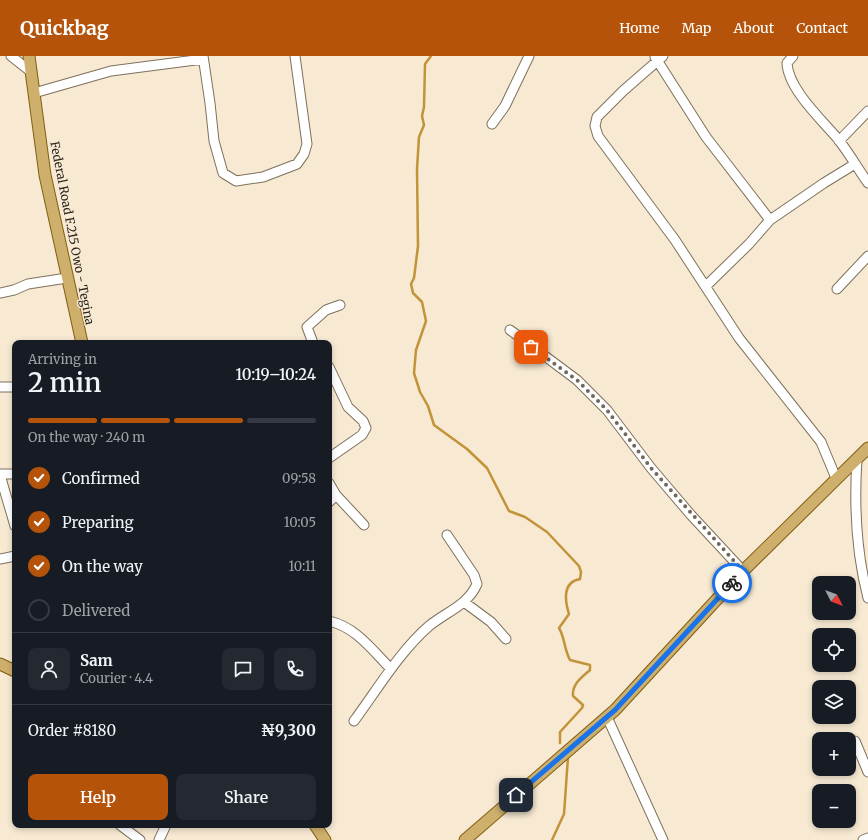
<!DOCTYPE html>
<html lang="en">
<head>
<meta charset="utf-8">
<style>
  :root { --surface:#171b24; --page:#242831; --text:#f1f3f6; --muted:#9ea1a6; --line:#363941; --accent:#b45309 }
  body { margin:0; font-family:Merriweather,serif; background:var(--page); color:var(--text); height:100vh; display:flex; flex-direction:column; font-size:15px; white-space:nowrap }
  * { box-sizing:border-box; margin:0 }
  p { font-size:13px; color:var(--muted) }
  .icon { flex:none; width:22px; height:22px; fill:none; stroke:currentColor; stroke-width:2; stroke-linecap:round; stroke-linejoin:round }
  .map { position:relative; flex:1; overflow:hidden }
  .panel { position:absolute; left:12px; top:284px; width:320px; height:488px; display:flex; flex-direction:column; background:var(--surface); border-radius:8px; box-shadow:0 2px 6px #0003 }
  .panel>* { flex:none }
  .needle { width:26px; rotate:132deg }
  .buttons { position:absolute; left:812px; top:520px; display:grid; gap:8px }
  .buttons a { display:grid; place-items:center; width:44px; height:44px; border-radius:8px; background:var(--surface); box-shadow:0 2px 6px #0003; font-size:20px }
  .pin { position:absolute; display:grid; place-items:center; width:34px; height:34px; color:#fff; margin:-17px; border-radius:8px; box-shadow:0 2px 6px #0006 }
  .courier { position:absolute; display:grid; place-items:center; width:40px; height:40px; margin:-20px; border:3px solid #1a73e8; border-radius:50%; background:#fff; color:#222; box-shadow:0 1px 5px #0007 }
  .head em { font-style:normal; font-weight:600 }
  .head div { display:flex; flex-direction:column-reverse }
  .head { display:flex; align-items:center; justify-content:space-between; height:68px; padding:0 16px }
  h1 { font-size:26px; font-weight:600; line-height:30px }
  .bar { display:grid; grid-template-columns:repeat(4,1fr); gap:6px 4px; align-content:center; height:48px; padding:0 16px }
  .bar i { height:5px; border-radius:3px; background:var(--line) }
  .bar .active { background:var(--accent) }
  .bar p { grid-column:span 4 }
  .line { display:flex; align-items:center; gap:10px; padding:0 16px; border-top:1px solid var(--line) }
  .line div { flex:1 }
  .round { display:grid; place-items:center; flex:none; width:42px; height:42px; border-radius:8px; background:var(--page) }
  ol { padding:0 16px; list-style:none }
  li { display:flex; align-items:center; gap:12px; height:44px }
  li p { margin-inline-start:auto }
  li .icon { padding:4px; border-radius:50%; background:var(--accent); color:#fff; stroke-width:4 }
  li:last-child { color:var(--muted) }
  li i { width:22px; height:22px; border:2px solid var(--line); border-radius:50% }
  .cta { display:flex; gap:8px; margin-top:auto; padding:8px 16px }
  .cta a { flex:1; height:46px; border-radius:8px; background:var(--accent); color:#fff; font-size:16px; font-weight:600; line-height:46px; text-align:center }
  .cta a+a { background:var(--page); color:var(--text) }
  header { display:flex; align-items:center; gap:24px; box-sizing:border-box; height:56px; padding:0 20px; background:var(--accent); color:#fff }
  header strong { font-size:19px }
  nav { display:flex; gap:22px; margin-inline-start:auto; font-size:14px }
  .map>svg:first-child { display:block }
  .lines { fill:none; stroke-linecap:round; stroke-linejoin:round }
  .stream { stroke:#c3933a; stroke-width:2.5 }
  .minor-casing { stroke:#7e715c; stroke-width:11 }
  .major-casing { stroke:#805d10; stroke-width:13 }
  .minor { stroke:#fff; stroke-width:9 }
  .major { stroke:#ceb06c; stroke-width:11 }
  .done { stroke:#72695c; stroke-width:4; stroke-dasharray:0 7.2 }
  .route { stroke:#1a73e8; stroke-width:5 }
  .labels { text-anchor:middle; stroke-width:3; stroke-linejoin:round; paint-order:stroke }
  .street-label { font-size:12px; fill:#2a241c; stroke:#f7e9d2 }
</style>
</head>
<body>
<header>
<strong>Quickbag</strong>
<nav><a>Home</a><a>Map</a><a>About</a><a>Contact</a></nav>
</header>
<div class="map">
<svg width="868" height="784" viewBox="0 0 868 784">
  <rect width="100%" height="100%" fill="#f7e9d2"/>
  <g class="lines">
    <path class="stream" d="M431 0 425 8 424 51 422 60 424 69 419 81 417 113 418 190 414 222 411 228 413 237 422 246 426 265 416 294 414 317 420 336 428 350 434 369 467 393 487 412 509 455 525 461 547 476 579 510 581 516 580 523C562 526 565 545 569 558L559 572C565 582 564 593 570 604L590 609V614C581 622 572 628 573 640L583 649 582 652 560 676V687
      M552 784 564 758 568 701"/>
    <defs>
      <path id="minor" d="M11 0 30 15
        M203 0 210 47 214 85 223 117 236 125 263 121 297 108 304 98 307 88 295 0
        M663 0 623 35 597 61 595 70 598 80 675 184 739 282 821 386 836 422
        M793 0 787 7C788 33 822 64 838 83 849 97 858 113 868 127
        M655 1 706 81 770 164
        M34 37 111 15 203 3
        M492 68 505 50 529 0
        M839 85 868 55
        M706 230 749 188 770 164 824 127 855 108
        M837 233 868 200
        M0 237 14 234 28 228 67 222
        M510 274 577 324 607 354 651 412 691 459 743 515
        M313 287 307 271 326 254 340 249
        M329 311 348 351 363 365 366 372 362 379 329 402
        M0 331H15
        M857 403C854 449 856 496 868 542
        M0 418H15
        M0 419 15 470
        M329 427 336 439 364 469
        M329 446 336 439
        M0 503 15 500
        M464 546 491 566 506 583
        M329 565C356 571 372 594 391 613
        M607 661 663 784
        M354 665C377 634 400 595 429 570 446 556 468 549 477 528L474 519 447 479
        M855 685 868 716
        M120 769 140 784
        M159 784 166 769
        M863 784 868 782"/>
      <path id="major" d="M29 0 45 119 82 287
        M0 608 15 615
        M315 769 325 784
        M465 784 615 654 743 515 868 392"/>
    </defs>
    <use href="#minor" class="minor-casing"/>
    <use href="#major" class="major-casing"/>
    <use href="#minor" class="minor"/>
    <use href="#major" class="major"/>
  </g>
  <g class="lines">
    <path class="done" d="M531 291 577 324 607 354 651 412 743 515 732 527"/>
    <path class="route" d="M516 739 615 654 732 527"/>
  </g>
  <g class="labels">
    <g class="street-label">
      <text transform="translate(72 177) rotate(79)" y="4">Federal Road F.215 Owo - Tegina</text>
    </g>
  </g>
</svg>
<div class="buttons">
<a><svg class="needle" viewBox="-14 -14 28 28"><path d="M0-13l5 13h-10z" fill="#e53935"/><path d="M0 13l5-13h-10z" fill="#9ea1a6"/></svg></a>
<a><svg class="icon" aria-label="locate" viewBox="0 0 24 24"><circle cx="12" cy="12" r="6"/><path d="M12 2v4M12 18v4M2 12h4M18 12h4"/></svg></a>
<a><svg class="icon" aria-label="layers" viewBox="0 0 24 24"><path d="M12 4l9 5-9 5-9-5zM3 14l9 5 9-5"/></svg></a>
<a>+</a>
<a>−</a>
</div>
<div class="pin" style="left:531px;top:291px;background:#ea580c"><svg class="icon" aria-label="bag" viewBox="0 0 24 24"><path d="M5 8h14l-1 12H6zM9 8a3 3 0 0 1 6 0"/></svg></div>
<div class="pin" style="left:516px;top:739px;background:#1f2937"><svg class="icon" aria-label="home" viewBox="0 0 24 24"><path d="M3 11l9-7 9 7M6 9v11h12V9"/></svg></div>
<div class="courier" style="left:732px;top:527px"><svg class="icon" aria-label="bike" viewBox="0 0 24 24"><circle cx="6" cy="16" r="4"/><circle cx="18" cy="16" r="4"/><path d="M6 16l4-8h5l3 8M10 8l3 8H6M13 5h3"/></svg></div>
<section class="panel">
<div class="head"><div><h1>2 min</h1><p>Arriving in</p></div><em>10:19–10:24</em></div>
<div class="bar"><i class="active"></i><i class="active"></i><i class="active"></i><i></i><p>On the way · 240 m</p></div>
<ol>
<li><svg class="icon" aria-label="check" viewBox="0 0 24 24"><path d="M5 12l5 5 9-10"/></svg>Confirmed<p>09:58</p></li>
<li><svg class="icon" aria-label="check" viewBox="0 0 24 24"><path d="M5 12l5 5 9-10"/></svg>Preparing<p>10:05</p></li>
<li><svg class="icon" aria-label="check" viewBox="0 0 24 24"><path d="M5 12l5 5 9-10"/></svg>On the way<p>10:11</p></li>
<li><i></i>Delivered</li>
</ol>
<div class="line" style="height:72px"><a class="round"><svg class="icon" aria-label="person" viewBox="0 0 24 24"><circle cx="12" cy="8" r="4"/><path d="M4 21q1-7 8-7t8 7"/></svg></a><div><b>Sam</b><p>Courier · 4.4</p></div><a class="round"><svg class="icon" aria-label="chat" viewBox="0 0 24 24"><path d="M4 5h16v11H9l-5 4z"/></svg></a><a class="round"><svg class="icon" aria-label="phone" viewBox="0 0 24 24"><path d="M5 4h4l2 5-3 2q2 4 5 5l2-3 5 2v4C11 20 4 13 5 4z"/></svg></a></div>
<div class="line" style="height:52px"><div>Order #8180</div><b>₦9,300</b></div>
<div class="cta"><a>Help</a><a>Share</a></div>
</section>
</div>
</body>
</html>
